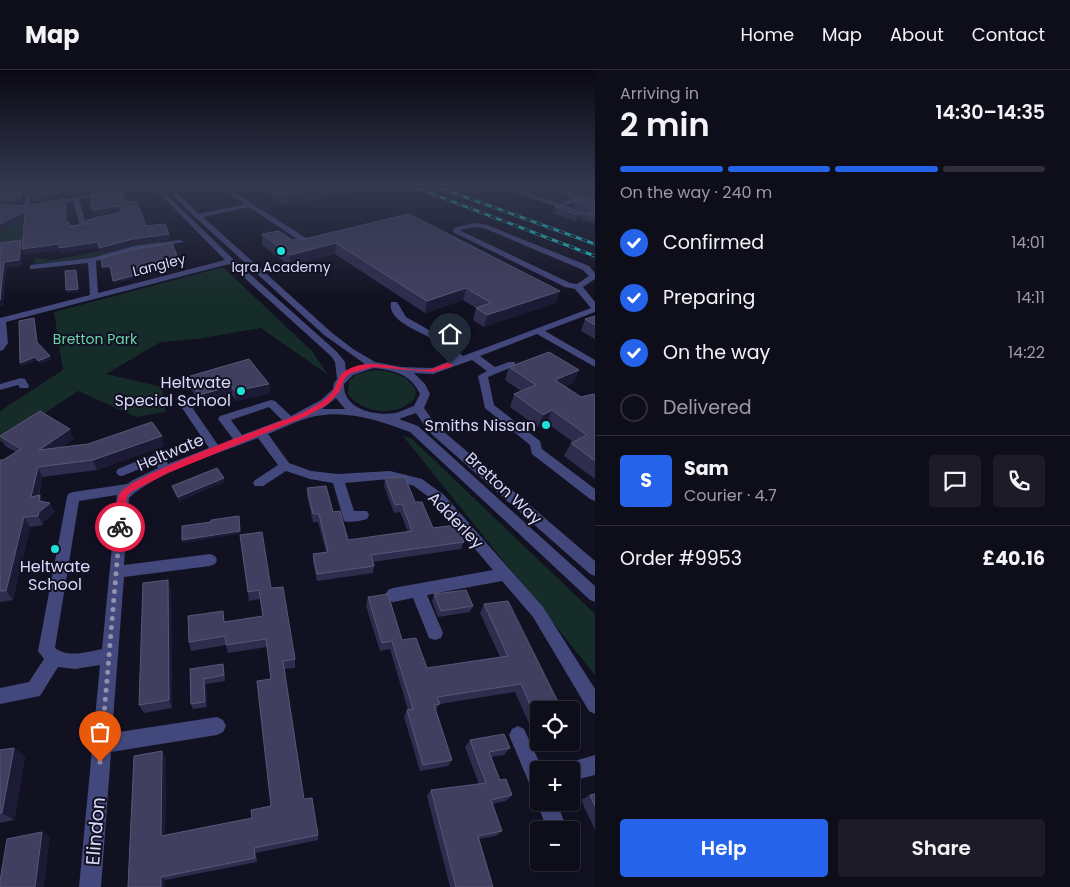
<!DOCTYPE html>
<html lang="en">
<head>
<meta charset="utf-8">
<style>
  :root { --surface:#0e0d1a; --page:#1c1b27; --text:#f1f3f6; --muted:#9b9ca2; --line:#2e2d39; --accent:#2563eb }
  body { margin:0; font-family:Poppins,sans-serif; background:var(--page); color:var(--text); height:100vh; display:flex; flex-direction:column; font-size:19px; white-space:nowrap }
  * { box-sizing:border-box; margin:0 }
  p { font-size:16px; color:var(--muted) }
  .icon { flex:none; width:28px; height:28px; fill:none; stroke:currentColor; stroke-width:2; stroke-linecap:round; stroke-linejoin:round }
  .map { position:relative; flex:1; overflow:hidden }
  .panel { display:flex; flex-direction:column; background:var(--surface); width:475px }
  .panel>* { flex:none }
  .tools { position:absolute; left:530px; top:631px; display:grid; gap:10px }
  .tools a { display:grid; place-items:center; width:50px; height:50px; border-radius:5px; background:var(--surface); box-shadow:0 1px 4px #0004,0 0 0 1px var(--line); font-size:25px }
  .pin { position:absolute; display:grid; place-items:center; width:42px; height:42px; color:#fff; margin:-51px -21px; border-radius:50% 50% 50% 0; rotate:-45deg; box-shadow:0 0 5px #0007 }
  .pin .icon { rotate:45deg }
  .courier { position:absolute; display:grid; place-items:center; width:50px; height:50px; margin:-25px; border:4px solid #e11d48; border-radius:50%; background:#fff; color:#222; box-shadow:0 1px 6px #0007 }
  .head em { font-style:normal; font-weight:600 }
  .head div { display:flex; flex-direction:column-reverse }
  .head { display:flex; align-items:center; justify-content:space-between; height:85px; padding:0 25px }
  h1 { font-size:32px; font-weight:600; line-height:38px }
  .bar { display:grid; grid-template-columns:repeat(4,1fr); gap:8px 5px; align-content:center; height:60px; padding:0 25px }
  .bar i { height:6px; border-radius:4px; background:var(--line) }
  .bar .selected { background:var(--accent) }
  .bar p { grid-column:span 4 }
  .line { display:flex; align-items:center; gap:12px; padding:0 25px; border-top:1px solid var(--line) }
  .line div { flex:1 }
  .round { display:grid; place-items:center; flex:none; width:52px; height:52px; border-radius:5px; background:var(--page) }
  ol { padding:0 25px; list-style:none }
  li { display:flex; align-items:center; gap:15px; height:55px }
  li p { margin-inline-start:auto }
  li .icon { padding:5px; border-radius:50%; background:var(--accent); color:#fff; stroke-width:4 }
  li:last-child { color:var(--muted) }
  li i { width:28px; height:28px; border:2px solid var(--line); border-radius:50% }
  .cta { display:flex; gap:10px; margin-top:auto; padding:10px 25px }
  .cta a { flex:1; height:58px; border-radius:5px; background:var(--accent); color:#fff; font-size:20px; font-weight:600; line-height:58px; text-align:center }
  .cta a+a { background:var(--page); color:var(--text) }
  header { display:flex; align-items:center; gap:30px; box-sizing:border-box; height:70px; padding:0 25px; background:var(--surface); border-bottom:1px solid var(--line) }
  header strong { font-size:24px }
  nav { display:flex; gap:28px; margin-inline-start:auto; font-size:18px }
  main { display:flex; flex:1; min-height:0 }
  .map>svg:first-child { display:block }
  .green { fill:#152c28 }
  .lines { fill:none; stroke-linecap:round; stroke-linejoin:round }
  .minor { fill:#42487b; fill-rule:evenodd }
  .rail-casing { stroke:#1de0d9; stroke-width:3 }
  .rail { stroke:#121122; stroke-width:2; stroke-dasharray:6; stroke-linecap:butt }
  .wall { fill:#2f2d4e }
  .shaded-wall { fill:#1c1a35 }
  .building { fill:#413f60; stroke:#595778 }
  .route { fill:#e11d48 }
  .done { stroke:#9392ae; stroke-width:5; stroke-dasharray:0 9 }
  .poi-dot { fill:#1de0d9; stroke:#121122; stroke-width:2 }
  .labels { text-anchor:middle; stroke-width:4; stroke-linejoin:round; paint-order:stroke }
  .far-street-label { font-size:14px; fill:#d8d8fa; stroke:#121122 }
  .far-poi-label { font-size:14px; fill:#d8d8fa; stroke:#121122 }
  .far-park-label { font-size:14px; fill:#6dd1aa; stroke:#121122 }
  .poi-label { font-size:16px; fill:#d8d8fa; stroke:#121122; text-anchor:end }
  .street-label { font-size:16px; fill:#d8d8fa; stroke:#121122 }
  .near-street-label { font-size:19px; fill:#d8d8fa; stroke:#121122 }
</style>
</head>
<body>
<header>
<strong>Map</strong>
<nav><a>Home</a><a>Map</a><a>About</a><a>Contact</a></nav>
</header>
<main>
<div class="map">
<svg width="595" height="817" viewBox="0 0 595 817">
  <rect width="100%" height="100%" fill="#121122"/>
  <path class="green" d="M502 116H533L573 127 559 134Z
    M38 142 47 149 23 152 22 170 0 172V161L15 153 0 148 1 147 21 151Z
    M162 170 159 173 130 177 90 188 35 194 34 188 52 190Z
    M223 197 312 281 328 305 261 258 197 269 161 272 106 304 162 317 165 342 136 347 78 321 0 373V341L63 300 54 242Z
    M374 300C391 301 408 304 416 321L415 328C398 348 363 344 348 324L349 311 355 305Z
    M403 366 411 368 595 544V605Z"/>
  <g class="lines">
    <path class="minor" d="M124 116H135L79 129 85 150 109 144 112 146 82 155 79 153 73 131 50 136 47 134Z
      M152 116H158L233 189 337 282 345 292 346 301 365 294 324 265 195 147 164 116H170L199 144 245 134 221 118 237 116 229 119 306 168V172L286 175V171L297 169 249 137 203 147 331 262 353 279 375 292 401 297 432 298 455 289C447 282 439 275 430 268 418 260 387 251 391 232H397L406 247 429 260 466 251V255L436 264 463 286 591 238 575 219 565 217 453 162 454 158 474 153 487 155 589 196 595 203V209L583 217 595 232V242L545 261 595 290V297L537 264 480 286 495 297 509 292H515V296L488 307 494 335 540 371 542 379 595 419V431L590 429 532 384 530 375 485 338 478 306 487 301 472 290 433 304 414 303 425 314 430 324 424 338 436 355 595 491V506L590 504 428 361 416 343 399 349 418 356 595 516V532L590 530 410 362C378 350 342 338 308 348 294 352 281 359 268 364L289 393 311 401 338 404 390 401 422 409 444 425 543 537 595 619V644L589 641 533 547 502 511 427 525 443 563 441 568 435 570 429 568 413 528 393 532 388 530 385 525 388 520 393 518 493 500 434 431 414 416 390 409 345 413 354 441H367L369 445 367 449C360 451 351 453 344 451L333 413 310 409 286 401 263 416H255L253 413 255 410 278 395 258 368C221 383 157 401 129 428L124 495 210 484 215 486 217 490 215 494 210 496 124 507 112 663 217 647 223 650 226 656 223 662 217 665 111 682 101 817H79L100 595 75 599 58 597 40 626 0 634V618L29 612 44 589 38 581 67 427 68 424 73 422 127 414 133 410 158 398 155 393 122 406 118 405 116 402 118 399 154 384H162L168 394 209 378 176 329 177 327H185L218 375 233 369 218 349 220 346 271 330 275 331 291 346 321 330 333 319 334 313 337 309 335 292 331 286 229 194 6 252 8 273 3 280 0 281V248L90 225 88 193 33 199H30V195L91 188 134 176 180 170 184 172 135 180 96 191 98 223 225 190ZM474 157 484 158 583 200 589 206 577 214 570 213 459 160ZM374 298C393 300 411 304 420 324L414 336C408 338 401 342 395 343 374 346 343 339 344 314L353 305ZM336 328 345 339H322ZM269 337 282 350 242 365 231 350ZM117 425 102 579C87 582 68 588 55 578L79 431Z
      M496 116H505L561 134 573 127 536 116C556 116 575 125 595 126V130L580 129 561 138Z
      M22 121 32 123 29 138 24 137 26 125 20 124Z
      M21 308 25 309 29 316 28 318H20L18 315 0 320V314Z
      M518 656 524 659 543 700H539V723L532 720 509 665 512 659Z
      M595 685V705L571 711V700H562L564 694Z
      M539 728V732H557L567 760H547L537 732Z"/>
    <defs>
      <path id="rail" d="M412 116 595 186
        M435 116 595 174"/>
    </defs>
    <use href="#rail" class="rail-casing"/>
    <use href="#rail" class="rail"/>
  </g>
  <path class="wall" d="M0 116H80L82 123 44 131H33L31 126V121H21L24 126 22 132H0Z
    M256 116H358L357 121 286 135Z
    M544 116H595V124Z
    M595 125V153L580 149 575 151 553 143 555 137 582 142 572 137 574 131Z
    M65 129 66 134 67 152 70 156 94 153 121 142 120 141 94 145 92 140 124 132 146 156 170 169 134 174 100 184 99 177 61 183 60 180 24 184 26 136Z
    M409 144 556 233 484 257 473 250 476 238 463 230 425 243 335 184 290 196 262 175V164L292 170H300Z
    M595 246V269L581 261 585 249Z
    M509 297 579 300 573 313 565 316 581 327 595 325V409L564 386 571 373 573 372 547 353 538 357 510 337 514 324 521 321 505 310Z
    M187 307 269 314 270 323 236 331 232 325 201 335 189 316Z
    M0 366 74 369 62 377 164 376 97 400 42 407 39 426 40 425 43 431 50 433 55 442 44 451 43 455 30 457 13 530 0 532V390H3L16 382 5 376Z
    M385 408 415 432 433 458 464 472 461 479 373 492 374 496 373 503 317 511 313 492V484L326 482 318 452H313L307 426V418L333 442 348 470 408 462 400 442 394 443 384 416Z
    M224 412 179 431 173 420 172 416Z
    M240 465 271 518 295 589V598L284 599 304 729 318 765V770L256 783 257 792 165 810 128 817 166 688 165 765 252 748 271 736V609L267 577 228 583 226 575 191 581 189 572 225 552 263 546 260 529 249 531Z
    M171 519 172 638 144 643 139 635Z
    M434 524 473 536 470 542 438 547 432 531Z
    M368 527 402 570 427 598 500 587 480 543 484 534 539 640V659L532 660 515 622 439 634 436 642 452 690 448 696 420 701 404 647 407 640H408L390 579 380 581 366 536Z
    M190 599H224L225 611 206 614 207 637 193 639 191 634Z
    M470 670 510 678 504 685 491 687 500 710 512 725 506 731 492 734 502 761 496 766 479 769 493 817H450L427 726 431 720 479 714 465 677Z
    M14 678 25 687 14 750 0 753V680Z
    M595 724V760L581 730 590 725Z"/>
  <path class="shaded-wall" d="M80 116 82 123 44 131 42 126Z
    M334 116H358L357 121 286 135V125Z
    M22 121 24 126 22 132 21 127Z
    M65 129 66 134 68 158 66 152Z
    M119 136 120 141 94 145 92 140Z
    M25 141 27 147 0 160V154Z
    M582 143 580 149 575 151 578 145Z
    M169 164 170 169 134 174 100 184 99 178 133 169Z
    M21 170 23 176 21 196 7 198 3 236H0L4 192Z
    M98 172 99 177 61 183 60 180 24 184 22 179 59 174Z
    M336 173 335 184 290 196V185Z
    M180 193V196L114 214 113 211Z
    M110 196 111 199 103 200 102 197Z
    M76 200 79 222 67 223 66 220Z
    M466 218 463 230 425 243 427 231Z
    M560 221 556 233 484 257 487 245Z
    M34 248 35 251 38 276 37 272Z
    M50 286 52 289 40 294 38 291Z
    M35 287 36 291 21 297 20 293Z
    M579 300 573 313 550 323 555 310Z
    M269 314 270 323 236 331 235 321Z
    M231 316 232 325 201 335 199 325Z
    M552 340 547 353 538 357 543 345Z
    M70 359 74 369 43 389 39 380Z
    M162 366 164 376 97 400 93 390Z
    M38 397 42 407 36 436 31 427Z
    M224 408V412L179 431 178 427Z
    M40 425 45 435 50 433 55 442 44 451 43 455 38 446Z
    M24 447 30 457 13 530 6 521Z
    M240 461V464L183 473 182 470Z
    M168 510 171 519 172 638 169 630Z
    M204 609 206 614 207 637 205 632Z
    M14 678 25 687 14 750 2 743Z
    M162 681 166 688 165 771 161 766Z
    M42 762 50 767 44 817H35Z
    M161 807 165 810V817H161Z"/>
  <path class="building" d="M0 116H26H17L16 119 22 121 21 127H0Z
    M31 116H80V118L42 126H31Z
    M271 116H334L286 125Z
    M581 116H595V118Z
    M119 122 123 124 124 132 137 131 146 156 165 154 169 164 133 169 99 178 98 172 59 178V174L22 179 25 141 0 154V134L26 136 65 129 66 152H69V156L94 153V148L122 142 123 139 119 136 92 140 90 126Z
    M589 125H595V146L582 143 578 145 555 137 562 135 587 144 592 140 574 131Z
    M409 144 560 221 487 245 476 238 491 233 466 218 427 231 336 173 290 185 262 164 279 161 292 170H300Z
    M21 170 19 190 4 192 0 230V173Z
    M172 173 180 193 113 211 110 196 102 197 101 188 135 179Z
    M76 200 78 219 66 220 65 201Z
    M595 246V255L585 249Z
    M34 248 37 272 50 286 38 291 35 287 20 293 19 251Z
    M549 282 579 300 555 310 581 327 593 324 595 325V391L571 373 587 365 552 340 543 345 514 324 536 315 509 297Z
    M249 289 269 314 235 321 231 316 199 325 187 307Z
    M40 341 70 359 39 380 88 374 152 352 162 366 93 390 38 397 31 427 40 425 39 431 50 433 39 442 38 446 24 447 6 521H0V390H3L21 379 0 366Z
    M217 398 224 408 178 427 172 416Z
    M405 407 415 432H422L433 458 456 455 464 472 371 485 374 496 317 504 313 484 328 482 319 444H313L307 418 326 416 333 442 340 441 348 470 412 461 402 434 395 435 385 408Z
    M239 446 240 461 182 470V456L211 452V450Z
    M262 462 271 518 283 517 295 589 283 591 304 729 312 728 318 765 254 778 255 788 161 807V817H128L134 686 162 681 161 766 252 748 251 740 271 736 257 611 271 609 266 569 226 575 225 566 189 572 188 546 223 541 224 552 263 546 259 520 248 522 240 465Z
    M168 510 169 630 139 635 143 513Z
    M466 520 473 536 441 541 434 524Z
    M388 524 402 570 416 568 427 598 508 586 484 534 508 531 562 640H539V653H538L521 614 437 627 440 634 434 635 452 690 423 695 407 640 413 639 392 571 382 573 368 527Z
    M223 594 224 605 204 609 205 632 191 634 190 599Z
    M504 664 510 678 489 682 500 710 506 709 512 725 491 730 502 761 478 766 493 817H456L431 720 486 713 470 670Z
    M14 678 2 743H0V680Z
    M595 724V736L590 725Z
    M42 762 35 817H0V811L7 769Z"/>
  <linearGradient id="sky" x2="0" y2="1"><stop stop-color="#0a0913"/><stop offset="0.5" stop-color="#33384f"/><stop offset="1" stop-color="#33384f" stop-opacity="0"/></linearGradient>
  <rect width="595" height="230" fill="url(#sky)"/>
  <path class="route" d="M450 292 453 296 433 302 373 297 351 303 345 308 339 322 328 334 307 346 168 403 131 422 127 427 124 457 120 461 116 457C116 448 115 431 120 423 134 404 272 355 302 343 313 337 326 331 333 321 338 313 337 307 345 301 373 284 403 304 432 299 438 297 444 294 450 292Z"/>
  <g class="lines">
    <path class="done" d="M100 692 120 457"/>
  </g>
  <g class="poi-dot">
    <circle cx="281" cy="181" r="5"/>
    <circle cx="241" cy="321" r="5"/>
    <circle cx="546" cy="355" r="5"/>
    <circle cx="55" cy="479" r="5"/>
  </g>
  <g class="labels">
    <g class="far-street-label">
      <text transform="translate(159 195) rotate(-14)" y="5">Langley</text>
    </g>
    <g class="far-poi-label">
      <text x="281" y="202">Iqra Academy</text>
    </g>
    <g class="far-park-label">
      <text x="95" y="274">Bretton Park</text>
    </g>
    <g class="poi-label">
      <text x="231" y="318">Heltwate<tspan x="231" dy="18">Special School</tspan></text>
      <text x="536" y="361">Smiths Nissan</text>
      <text x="55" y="502" text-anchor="middle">Heltwate<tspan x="55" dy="18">School</tspan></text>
    </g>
    <g class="street-label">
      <text transform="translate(170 382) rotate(-23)" y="6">Heltwate</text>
      <text transform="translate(504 418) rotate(43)" y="6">Bretton Way</text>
      <text transform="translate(456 450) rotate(46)" y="6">Adderley</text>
    </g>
    <g class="near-street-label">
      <text transform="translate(95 761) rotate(-85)" y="7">Elindon</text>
    </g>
  </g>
</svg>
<div class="tools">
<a><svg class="icon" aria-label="locate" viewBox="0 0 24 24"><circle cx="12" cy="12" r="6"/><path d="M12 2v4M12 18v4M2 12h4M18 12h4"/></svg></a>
<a>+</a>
<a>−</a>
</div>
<div class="pin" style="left:100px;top:692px;background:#ea580c"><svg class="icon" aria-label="bag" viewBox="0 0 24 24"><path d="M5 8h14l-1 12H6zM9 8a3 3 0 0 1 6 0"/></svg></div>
<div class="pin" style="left:450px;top:294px;background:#1f2937"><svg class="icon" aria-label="home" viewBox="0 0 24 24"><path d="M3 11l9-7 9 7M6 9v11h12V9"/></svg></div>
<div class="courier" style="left:120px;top:457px"><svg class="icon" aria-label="bike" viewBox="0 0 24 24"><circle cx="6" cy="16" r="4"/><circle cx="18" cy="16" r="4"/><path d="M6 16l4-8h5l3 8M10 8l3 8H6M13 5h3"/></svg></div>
</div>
<section class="panel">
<div class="head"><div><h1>2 min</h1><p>Arriving in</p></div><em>14:30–14:35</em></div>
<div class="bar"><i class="selected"></i><i class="selected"></i><i class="selected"></i><i></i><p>On the way · 240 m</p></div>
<ol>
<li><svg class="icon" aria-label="check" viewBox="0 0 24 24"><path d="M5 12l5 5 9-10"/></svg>Confirmed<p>14:01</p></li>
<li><svg class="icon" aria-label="check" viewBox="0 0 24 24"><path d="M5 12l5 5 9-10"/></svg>Preparing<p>14:11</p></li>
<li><svg class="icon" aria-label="check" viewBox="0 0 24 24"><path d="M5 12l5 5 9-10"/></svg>On the way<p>14:22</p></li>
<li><i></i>Delivered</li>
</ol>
<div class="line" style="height:90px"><b class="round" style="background:var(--accent);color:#fff">S</b><div><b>Sam</b><p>Courier · 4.7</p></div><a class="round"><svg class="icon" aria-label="chat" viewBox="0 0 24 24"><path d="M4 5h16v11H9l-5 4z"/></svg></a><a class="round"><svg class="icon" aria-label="phone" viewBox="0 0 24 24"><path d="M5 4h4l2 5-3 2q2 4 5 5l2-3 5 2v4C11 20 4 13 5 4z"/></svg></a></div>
<div class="line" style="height:65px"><div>Order #9953</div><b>£40.16</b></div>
<div class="cta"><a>Help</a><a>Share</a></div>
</section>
</main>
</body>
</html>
